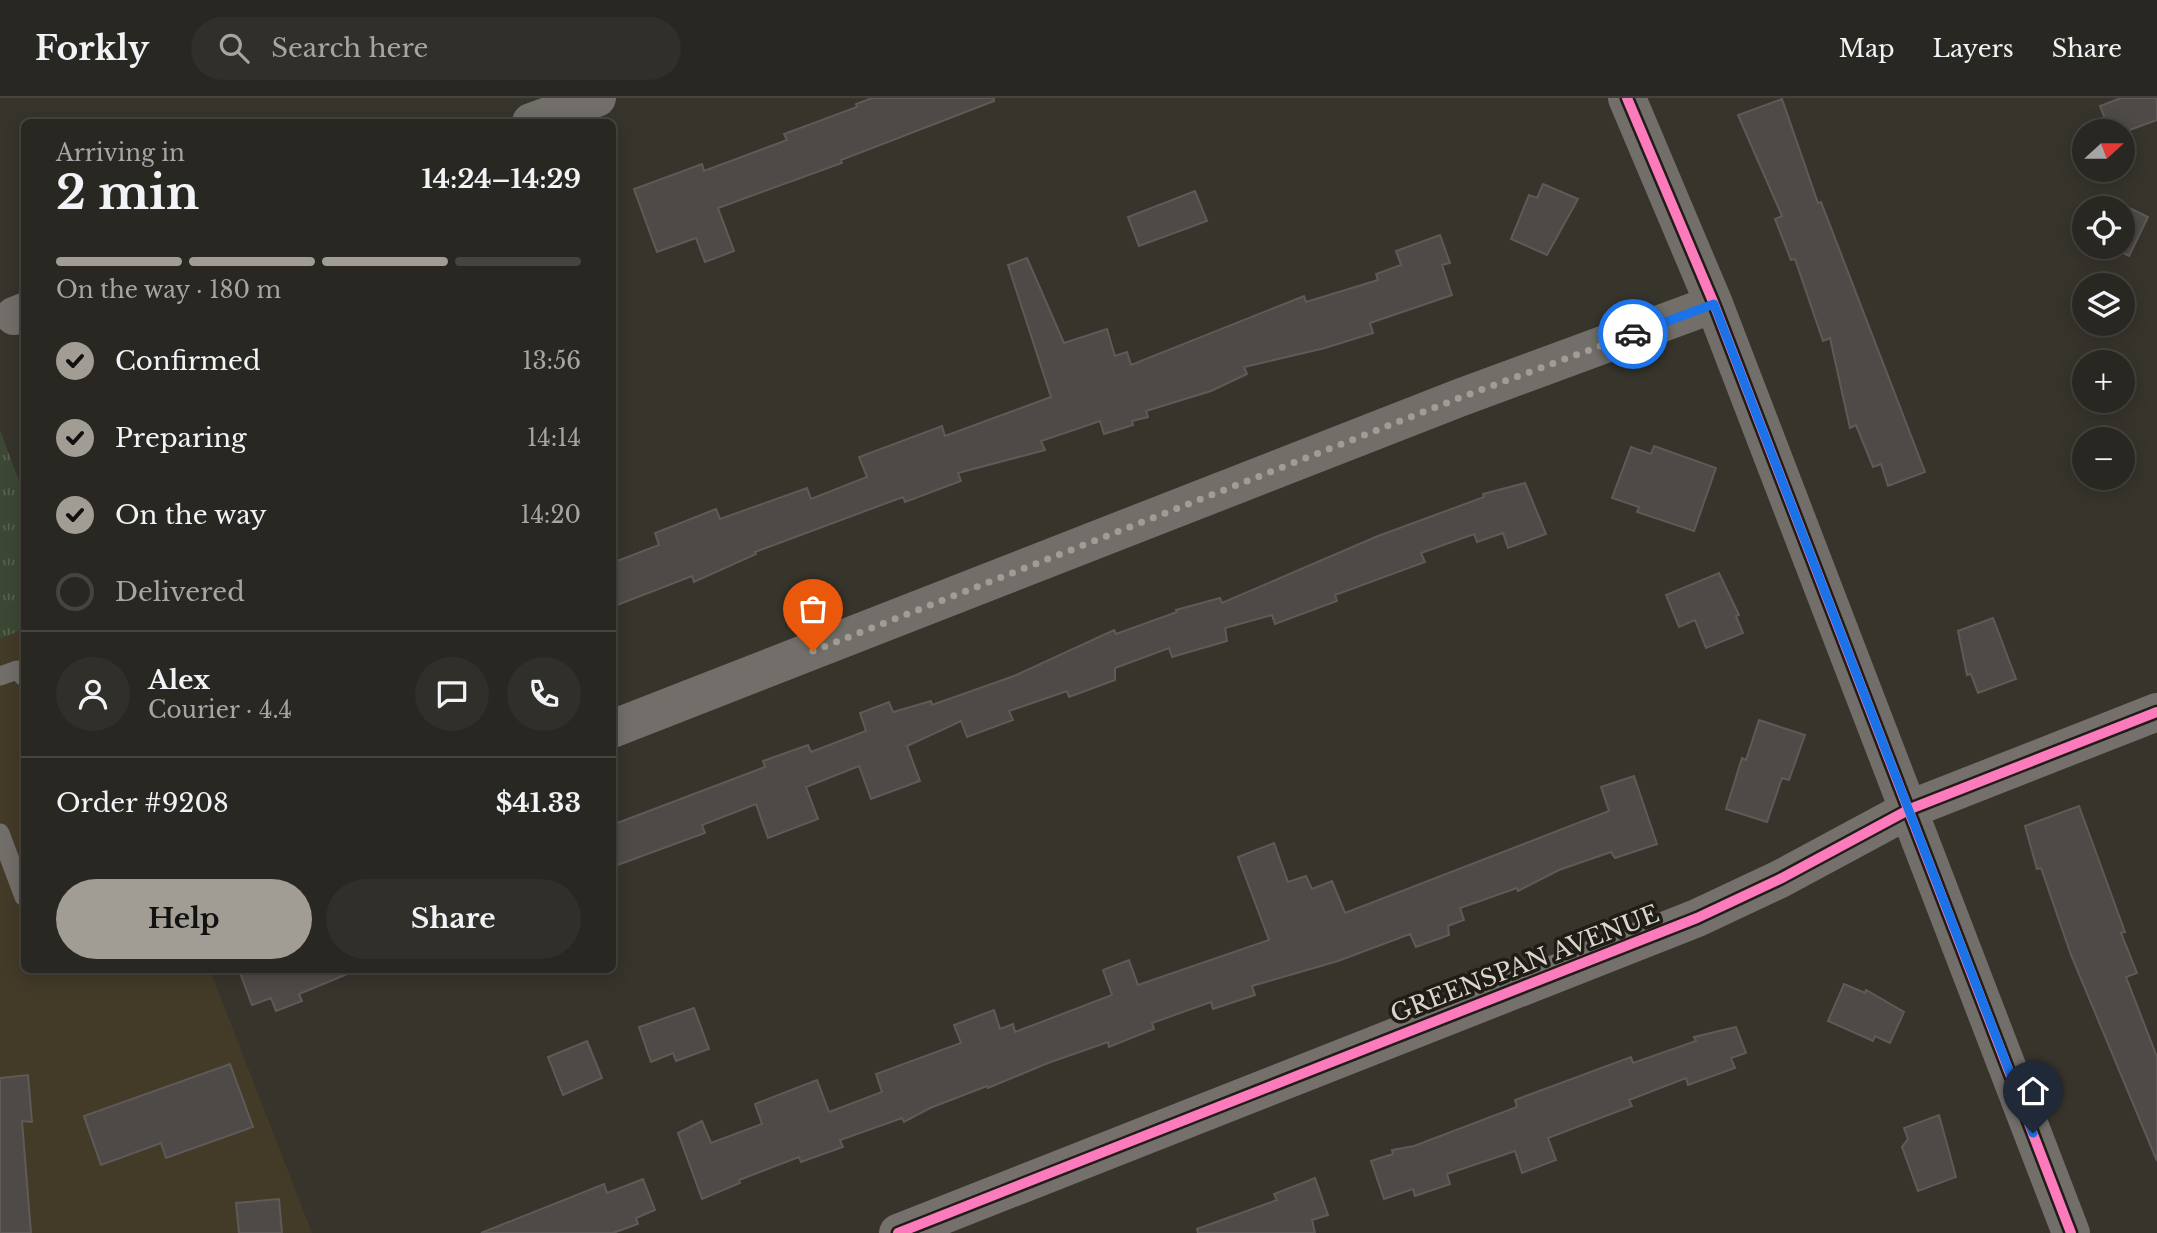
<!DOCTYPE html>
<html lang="en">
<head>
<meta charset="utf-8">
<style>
  :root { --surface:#292721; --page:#312f2a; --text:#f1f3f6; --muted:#a5a5a5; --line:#45443f; --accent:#a19d95 }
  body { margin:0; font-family:"Libre Baskerville",serif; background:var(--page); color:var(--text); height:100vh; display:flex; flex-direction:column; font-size:26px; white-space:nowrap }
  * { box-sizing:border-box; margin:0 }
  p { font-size:23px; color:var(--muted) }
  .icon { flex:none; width:38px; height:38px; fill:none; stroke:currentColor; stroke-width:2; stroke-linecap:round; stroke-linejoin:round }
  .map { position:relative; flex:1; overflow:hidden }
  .sheet { position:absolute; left:21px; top:21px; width:595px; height:854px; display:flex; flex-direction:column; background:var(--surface); border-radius:10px; box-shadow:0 4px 18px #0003,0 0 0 2px var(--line) }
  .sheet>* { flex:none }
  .needle { width:46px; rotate:69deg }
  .tools { position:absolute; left:2072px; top:21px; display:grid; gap:14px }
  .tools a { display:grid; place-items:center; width:63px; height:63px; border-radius:50%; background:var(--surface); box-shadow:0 4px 18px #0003,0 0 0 2px var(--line); font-size:35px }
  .pin { position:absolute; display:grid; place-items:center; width:60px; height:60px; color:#fff; margin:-72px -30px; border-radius:50% 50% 50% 0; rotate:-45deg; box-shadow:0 0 7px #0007 }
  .pin .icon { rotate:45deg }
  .courier { position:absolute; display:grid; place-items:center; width:70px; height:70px; margin:-35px; border:5px solid #1a73e8; border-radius:50%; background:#fff; color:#222; box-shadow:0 2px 9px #0007 }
  .head em { font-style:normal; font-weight:700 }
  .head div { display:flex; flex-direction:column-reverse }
  .head { display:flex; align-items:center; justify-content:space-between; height:119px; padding:0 35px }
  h1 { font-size:46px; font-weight:700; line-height:52px }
  .bar { display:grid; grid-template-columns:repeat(4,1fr); gap:10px 7px; align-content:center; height:84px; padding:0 35px }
  .bar i { height:9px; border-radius:5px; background:var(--line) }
  .bar .active { background:var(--accent) }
  .bar p { grid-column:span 4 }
  .line { display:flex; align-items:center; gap:18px; padding:0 35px; border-top:2px solid var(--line) }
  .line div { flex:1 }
  .round { display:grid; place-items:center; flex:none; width:74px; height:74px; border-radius:37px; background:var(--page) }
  ol { padding:0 35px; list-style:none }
  li { display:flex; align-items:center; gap:21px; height:77px }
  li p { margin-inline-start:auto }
  li .icon { padding:7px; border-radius:50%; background:var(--accent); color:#111; stroke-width:4 }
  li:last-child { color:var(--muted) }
  li i { width:38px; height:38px; border:4px solid var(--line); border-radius:50% }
  .primary-button { display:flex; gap:14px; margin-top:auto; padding:14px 35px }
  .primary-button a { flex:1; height:80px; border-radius:42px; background:var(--accent); color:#111; font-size:28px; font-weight:700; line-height:80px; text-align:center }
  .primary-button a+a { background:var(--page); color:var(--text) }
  header { display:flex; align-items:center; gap:42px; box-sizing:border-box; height:98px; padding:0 35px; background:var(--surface); border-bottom:2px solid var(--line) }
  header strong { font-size:33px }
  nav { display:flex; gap:38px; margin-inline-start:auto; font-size:24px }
  .search { width:490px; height:63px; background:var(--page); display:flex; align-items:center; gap:18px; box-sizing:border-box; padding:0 24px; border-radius:38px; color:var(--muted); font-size:26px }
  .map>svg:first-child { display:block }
  .built { fill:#433a28 }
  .park { fill:url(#park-tufts) }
  .building { fill:#4e4a47; stroke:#5f5a57; stroke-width:2 }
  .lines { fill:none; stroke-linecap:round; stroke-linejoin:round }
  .lane { stroke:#726f6a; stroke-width:19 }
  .street { stroke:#726f6a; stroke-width:38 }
  .secondary { stroke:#75706c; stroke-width:38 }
  .cycleway-casing { stroke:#201d17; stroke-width:15 }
  .cycleway { stroke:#fd7abc; stroke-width:10 }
  .done { stroke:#a19d95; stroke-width:7; stroke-dasharray:0 12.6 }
  .route { stroke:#1a73e8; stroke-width:9 }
  .labels { text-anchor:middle; stroke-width:7; stroke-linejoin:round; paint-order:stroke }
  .street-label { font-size:24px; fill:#dad6cd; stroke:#201d17 }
</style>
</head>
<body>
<header>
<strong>Forkly</strong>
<div class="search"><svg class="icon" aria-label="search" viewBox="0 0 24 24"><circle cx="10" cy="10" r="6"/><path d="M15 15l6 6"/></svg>Search here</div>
<nav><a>Map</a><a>Layers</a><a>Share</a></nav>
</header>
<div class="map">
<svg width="2157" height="1135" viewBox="0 0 2157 1135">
  <defs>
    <pattern id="park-tufts" width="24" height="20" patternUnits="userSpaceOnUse" patternTransform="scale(1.75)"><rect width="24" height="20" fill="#3c4834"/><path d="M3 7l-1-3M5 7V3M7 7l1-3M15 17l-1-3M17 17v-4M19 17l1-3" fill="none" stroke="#586250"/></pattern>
  </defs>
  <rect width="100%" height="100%" fill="#37342c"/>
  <path class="built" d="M24 531V872H210L312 1135H0V541Z"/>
  <path class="park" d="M0 332 24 396V531L0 541Z"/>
  <path class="building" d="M872 0H994V3L841 62 842 65 718 110 734 153 705 164 696 140 657 154 634 91 702 66 704 73 787 42 784 36 857 9 856 6Z
    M2121 0H2157V22L2127 33H2110L2100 8Z
    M1782 1 1818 105 1821 104 1925 374 1888 388 1881 366 1873 369 1856 327 1850 330 1830 240 1823 243 1795 161 1791 162 1775 121 1782 118 1738 17Z
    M1543 86 1578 101 1547 157 1511 141 1529 97 1537 100Z
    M1195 93 1207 123 1139 148 1128 119Z
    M2117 104 2148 119 2129 158 2111 149H2123V110H2114Z
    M1440 137 1450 165 1442 167 1452 197 1370 225 1373 235 1325 250 1244 269 1247 276 1211 293 1146 313 1148 319 1132 323 1133 327 1104 336 1100 323 1041 343 1045 352 958 375 961 383 905 404 903 399 755 454 756 456 694 484 692 478 612 509V465L659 447 655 435 716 411 720 421 807 390 811 401 867 379 859 359 942 328 945 338 1051 299 1008 167 1027 160 1064 245 1107 231 1115 258 1127 254 1131 267 1304 198 1306 204 1378 182 1376 176 1401 167 1396 153Z
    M1654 348 1716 370 1694 433 1637 414 1639 409 1612 400 1631 349 1651 356Z
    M1525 385 1546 436 1508 450 1503 435 1477 444 1474 436 1421 455 1425 464 1335 497 1337 503 1275 526 1272 517 1225 530 1227 543 1172 559 1169 550 1115 570V582L1069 599 1067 593 1009 613 1013 622 967 639 961 623 907 648 920 683 871 701 859 668 806 689 818 721 768 740 756 706 702 727 705 735 612 769V727L765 669 763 663 808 647 811 654 866 633 860 615 889 604 893 614 931 603 932 607 1014 578 1114 532 1116 536 1177 514 1176 512 1220 500 1222 505 1378 438 1484 399 1483 396Z
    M1719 475 1739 517 1736 518 1743 535 1706 550 1695 522 1679 529 1666 497Z
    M1993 520 2016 581 1978 595 1971 576 1967 577 1958 533Z
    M1759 622 1805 637 1789 682 1782 680 1767 724 1726 711 1742 660 1746 662Z
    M1634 678 1657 746 1615 760 1611 754 1559 772 1518 793 1517 790 1460 810 1464 822 1448 828 1449 837 1416 849 1410 836 1338 863 1252 888 1255 897 1213 911 1211 904 1152 925 1154 931 1109 949 1108 944 1048 965 988 990 987 988 930 1010 904 1024 902 1020 840 1042 843 1049 801 1064 799 1059 739 1082 740 1085 702 1101 678 1035 702 1023 711 1045 762 1026 755 1006 817 982 829 1014 882 994 876 976 961 945 954 927 994 912 1000 931 1013 926 1015 934 1112 897 1103 872 1129 862 1138 887 1269 842 1238 759 1274 745 1288 784 1306 778 1312 791 1332 783 1345 815 1609 713 1601 689Z
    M2079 708 2125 834 2121 835 2137 875 2126 879 2157 959V1063L2071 857 2041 770 2037 771 2025 728Z
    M239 872H357L299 896 302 903 276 913 271 900 252 907Z
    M1844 886 1865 895 1866 892 1904 914 1890 945 1875 938 1873 943 1828 923Z
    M694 910 709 951 676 963 673 955 651 964 639 929Z
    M1736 929 1746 955 1731 960 1735 970 1688 987 1686 980 1629 1002 1632 1008 1548 1040 1556 1062 1522 1075 1515 1053 1447 1076 1450 1086 1415 1098 1413 1091 1384 1101 1371 1063 1393 1056 1392 1052 1414 1048 1517 1009 1515 1002 1631 959 1633 965 1696 943 1694 939Z
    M587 943 602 980 563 997 548 959Z
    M230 966 253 1029 166 1060 161 1045 101 1067 84 1018Z
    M28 977 32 1024 22 1023 31 1135H0V980Z
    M1939 1017 1956 1079 1918 1093 1902 1049 1908 1041 1904 1030Z
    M1315 1080 1328 1117 1312 1122 1315 1135H1198L1197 1131 1277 1102 1274 1096Z
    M643 1081 655 1112 636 1120 638 1126 613 1135H481L604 1086 607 1095Z
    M279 1101 282 1135H239L236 1105Z"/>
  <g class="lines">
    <path class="lane" d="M0 578 17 572 24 579
      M0 735 24 799"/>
    <path class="street" d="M1627 0 1714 206 2071 1135
      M531 24 597 0
      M14 218 24 214
      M612 631 1459 300 1714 206"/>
    <path class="secondary" d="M898 1135 1697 820 1780 781 1910 711 2157 614"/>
    <defs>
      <path id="cycleway" d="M1627 0 1714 206 2071 1135
        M898 1135 1697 820 1780 781 1910 711 2157 614"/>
    </defs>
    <use href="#cycleway" class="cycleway-casing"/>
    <use href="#cycleway" class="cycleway"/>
  </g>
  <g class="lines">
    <path class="done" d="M813 553 1459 300 1633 236"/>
    <path class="route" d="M1633 236 1714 206 2033 1035"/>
  </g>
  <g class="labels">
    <g class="street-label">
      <text transform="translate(1525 866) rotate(-21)" y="8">GREENSPAN AVENUE</text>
    </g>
  </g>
</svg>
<div class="tools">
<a><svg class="needle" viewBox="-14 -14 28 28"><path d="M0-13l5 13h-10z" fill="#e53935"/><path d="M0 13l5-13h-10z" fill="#a5a5a5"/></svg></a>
<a><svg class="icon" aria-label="locate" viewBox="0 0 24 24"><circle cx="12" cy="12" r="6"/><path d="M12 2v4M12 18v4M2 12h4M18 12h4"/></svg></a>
<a><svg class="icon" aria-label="layers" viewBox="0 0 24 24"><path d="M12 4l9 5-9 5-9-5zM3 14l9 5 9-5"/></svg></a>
<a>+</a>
<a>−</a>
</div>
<div class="pin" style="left:813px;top:553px;background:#ea580c"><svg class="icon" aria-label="bag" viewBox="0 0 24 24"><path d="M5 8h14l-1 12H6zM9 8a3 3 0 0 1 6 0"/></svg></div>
<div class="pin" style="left:2033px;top:1035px;background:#1f2937"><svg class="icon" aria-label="home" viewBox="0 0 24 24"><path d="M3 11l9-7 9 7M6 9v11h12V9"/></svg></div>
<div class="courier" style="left:1633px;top:236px"><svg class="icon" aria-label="car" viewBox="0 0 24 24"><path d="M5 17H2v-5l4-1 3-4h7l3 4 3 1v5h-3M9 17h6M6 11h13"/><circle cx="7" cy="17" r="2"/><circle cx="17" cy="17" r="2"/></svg></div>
<section class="sheet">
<div class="head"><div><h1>2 min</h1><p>Arriving in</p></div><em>14:24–14:29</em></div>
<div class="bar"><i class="active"></i><i class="active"></i><i class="active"></i><i></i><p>On the way · 180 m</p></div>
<ol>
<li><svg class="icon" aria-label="check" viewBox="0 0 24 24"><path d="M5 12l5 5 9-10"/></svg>Confirmed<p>13:56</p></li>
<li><svg class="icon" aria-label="check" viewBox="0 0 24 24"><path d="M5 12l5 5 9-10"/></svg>Preparing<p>14:14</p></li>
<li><svg class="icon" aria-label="check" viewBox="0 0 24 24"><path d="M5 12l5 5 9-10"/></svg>On the way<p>14:20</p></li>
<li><i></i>Delivered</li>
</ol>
<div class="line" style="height:126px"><a class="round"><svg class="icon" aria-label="person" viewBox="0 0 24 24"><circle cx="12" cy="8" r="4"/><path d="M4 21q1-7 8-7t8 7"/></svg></a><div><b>Alex</b><p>Courier · 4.4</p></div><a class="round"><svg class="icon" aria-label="chat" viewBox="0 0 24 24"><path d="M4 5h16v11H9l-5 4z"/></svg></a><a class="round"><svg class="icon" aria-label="phone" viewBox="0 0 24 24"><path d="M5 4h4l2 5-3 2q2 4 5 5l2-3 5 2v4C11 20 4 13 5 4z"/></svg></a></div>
<div class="line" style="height:91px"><div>Order #9208</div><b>$41.33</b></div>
<div class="primary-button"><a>Help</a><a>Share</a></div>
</section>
</div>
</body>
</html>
